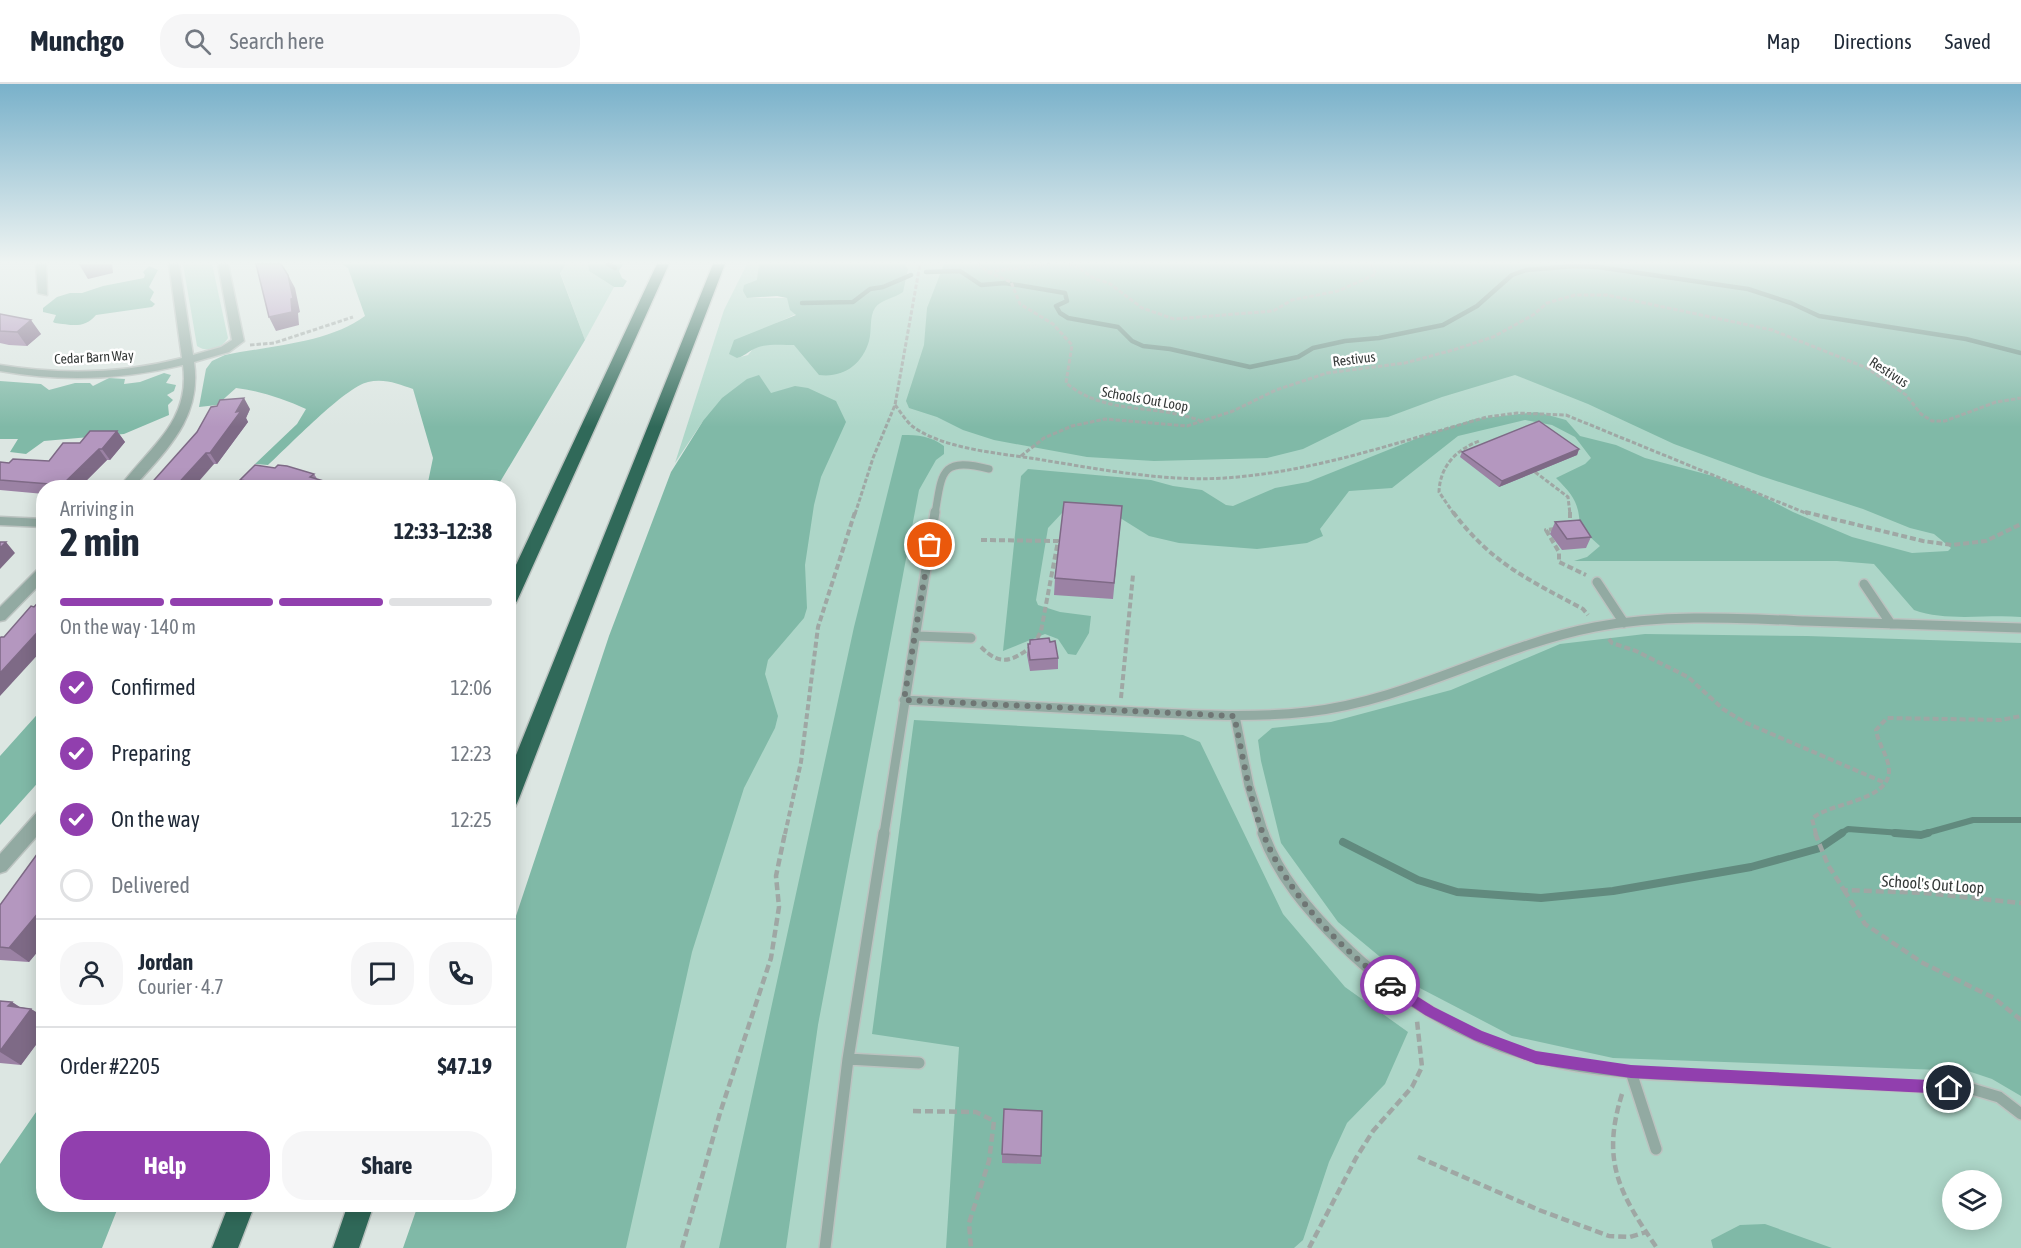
<!DOCTYPE html>
<html lang="en">
<head>
<meta charset="utf-8">
<style>
  :root { --surface:#fff; --page:#f6f6f7; --text:#1f2937; --muted:#747a83; --line:#e0e1e3; --accent:#913fae }
  body { margin:0; font-family:"Asap Condensed",sans-serif; background:var(--page); color:var(--text); height:100vh; display:flex; flex-direction:column; font-size:22px; white-space:nowrap }
  * { box-sizing:border-box; margin:0 }
  p { font-size:20px; color:var(--muted) }
  .icon { flex:none; width:33px; height:33px; fill:none; stroke:currentColor; stroke-width:2; stroke-linecap:round; stroke-linejoin:round }
  .map { position:relative; flex:1; overflow:hidden }
  .details { position:absolute; left:36px; top:396px; width:480px; height:732px; display:flex; flex-direction:column; background:var(--surface); border-radius:24px; box-shadow:0 3px 15px #0003 }
  .details>* { flex:none }
  .buttons { position:absolute; left:1942px; top:1086px; display:grid; gap:12px }
  .buttons a { display:grid; place-items:center; width:60px; height:60px; border-radius:50%; background:var(--surface); box-shadow:0 3px 15px #0003; font-size:30px }
  .pin { position:absolute; display:grid; place-items:center; width:51px; height:51px; color:#fff; margin:-26px; border:3px solid #fff; border-radius:50%; box-shadow:0 2px 6px #0007 }
  .courier { position:absolute; display:grid; place-items:center; width:60px; height:60px; margin:-30px; border:4px solid #913fae; border-radius:50%; background:#fff; color:#222; box-shadow:0 2px 8px #0007 }
  .overview em { font-style:normal; font-weight:700 }
  .overview div { display:flex; flex-direction:column-reverse }
  .overview { display:flex; align-items:center; justify-content:space-between; height:102px; padding:0 24px }
  h1 { font-size:39px; font-weight:700; line-height:45px }
  .bar { display:grid; grid-template-columns:repeat(4,1fr); gap:9px 6px; align-content:center; height:72px; padding:0 24px }
  .bar i { height:8px; border-radius:4px; background:var(--line) }
  .bar .current { background:var(--accent) }
  .bar p { grid-column:span 4 }
  .line { display:flex; align-items:center; gap:15px; padding:0 24px; border-top:2px solid var(--line) }
  .line div { flex:1 }
  .round { display:grid; place-items:center; flex:none; width:63px; height:63px; border-radius:24px; background:var(--page) }
  ol { padding:0 24px; list-style:none }
  li { display:flex; align-items:center; gap:18px; height:66px }
  li p { margin-inline-start:auto }
  li .icon { padding:6px; border-radius:50%; background:var(--accent); color:#fff; stroke-width:4 }
  li:last-child { color:var(--muted) }
  li i { width:33px; height:33px; border:3px solid var(--line); border-radius:50% }
  .primary-button { display:flex; gap:12px; margin-top:auto; padding:12px 24px }
  .primary-button a { flex:1; height:69px; border-radius:24px; background:var(--accent); color:#fff; font-size:24px; font-weight:700; line-height:69px; text-align:center }
  .primary-button a+a { background:var(--page); color:var(--text) }
  header { display:flex; align-items:center; gap:36px; box-sizing:border-box; height:84px; padding:0 30px; background:var(--surface); border-bottom:2px solid var(--line) }
  header strong { font-size:28px }
  nav { display:flex; gap:33px; margin-inline-start:auto; font-size:21px }
  .search { width:420px; height:54px; background:var(--page); display:flex; align-items:center; gap:15px; box-sizing:border-box; padding:0 21px; border-radius:24px; color:var(--muted); font-size:22px }
  .map>svg:first-child { display:block }
  .green { fill:#add6c8; fill-rule:evenodd }
  .forest { fill:#80b9a7 }
  .lines { fill:none; stroke-linecap:round; stroke-linejoin:round }
  .stream-far2 { stroke:#618a7e; stroke-width:4.5 }
  .stream-far1 { stroke:#618a7e; stroke-width:6 }
  .stream { stroke:#618a7e; stroke-width:8 }
  .lane-far2-casing { stroke:#bbc3c0; stroke-width:9 }
  .lane-far1-casing { stroke:#bbc3c0; stroke-width:12 }
  .lane-casing { stroke:#bbc3c0; stroke-width:14 }
  .street-casing { stroke:#bbc3c0; stroke-width:3 }
  .highway-casing { stroke:#bbc3c0; stroke-width:3 }
  .path-far2 { stroke:#9fa7a4; stroke-width:3; stroke-dasharray:4.5 2; stroke-linecap:butt }
  .path-far1 { stroke:#9fa7a4; stroke-width:4; stroke-dasharray:6 3; stroke-linecap:butt }
  .path { stroke:#9fa7a4; stroke-width:4.5; stroke-dasharray:8 4; stroke-linecap:butt }
  .lane-far2 { stroke:#92aaa2; stroke-width:7 }
  .lane-far1 { stroke:#92aaa2; stroke-width:9 }
  .lane { stroke:#92aaa2; stroke-width:11 }
  .street { fill:#92aaa2; fill-rule:evenodd }
  .highway { fill:#306959; fill-rule:evenodd }
  .wall { fill:#9b82a4 }
  .shaded-wall { fill:#7e6a86 }
  .building { fill:#b497bf; stroke:#7e6a86; stroke-width:1.5 }
  .route { fill:#913fae }
  .done { stroke:#6f7674; stroke-width:6; stroke-dasharray:0 10.8 }
  .labels { text-anchor:middle; stroke-width:5; stroke-linejoin:round; paint-order:stroke }
  .far-street-label { font-size:14px; fill:#353938; stroke:#fff }
  .street-label { font-size:16px; fill:#353938; stroke:#fff }
</style>
</head>
<body>
<header>
<strong>Munchgo</strong>
<div class="search"><svg class="icon" aria-label="search" viewBox="0 0 24 24"><circle cx="10" cy="10" r="6"/><path d="M15 15l6 6"/></svg>Search here</div>
<nav><a>Map</a><a>Directions</a><a>Saved</a></nav>
</header>
<div class="map">
<svg width="2021" height="1164" viewBox="0 0 2021 1164">
  <rect width="100%" height="100%" fill="#dce6e2"/>
  <path class="green" d="M183 180H212L228 254C222 265 207 269 197 262Z
    M566 180H588L589 187 614 203 585 256 560 188Z
    M747 180H759L758 196 747 214H787L796 230 777 239 737 274 748 271 753 265 908 185 905 180H2021V1164H478L508 1120 703 337 675 379 724 226ZM1953 1096H1992V1136H1953Z"/>
  <path class="forest" d="M342 180H566L560 189 585 256 497 403H427L433 374 413 305C399 300 384 294 368 298 345 303 288 363 268 381L255 380 297 340 306 325C284 315 261 307 236 304L217 321 199 323 206 285 212 277 225 271C269 262 329 259 365 232L348 184Z
    M588 180H623L619 187 622 194 627 197 623 203H614L589 187Z
    M759 180H905L908 185 903 208C895 214 880 216 875 224 869 233 872 247 869 257 862 281 843 294 819 291L794 261C782 261 765 259 754 265 747 268 745 272 737 274L729 270 734 256 796 231 790 226 787 214 777 212 747 214 743 207 744 201 757 196Z
    M944 180H2021V533C1987 530 1947 538 1914 526L1874 480 1837 477H1574L1587 473 1600 462 1580 444C1579 419 1574 412 1556 394L1585 380 1591 374 1575 353 1552 341 1525 336 1458 352 1392 404 1349 407 1320 445 1323 452 1307 459 1257 465 1179 459 1149 452 1117 432 1063 428 1048 444 1036 516 1038 521 1060 528 1091 532 1089 549 1076 571 1068 570 1058 555 1045 550 1003 567 1021 392 1028 385 1151 396 1173 402 1202 406 1226 421 1233 422 1275 404 1308 398 1428 350 1475 335 1537 328 1566 336 1580 352 1616 361 1645 374 1713 392 1752 407 1793 428 1852 453 1912 469 1948 467 1951 464 1934 450 1910 444 1863 425 1761 392 1674 360 1588 320 1515 291 1442 313 1388 333 1362 336 1303 365 1267 374 1154 377 1087 373 994 356 963 346 937 333 909 324 906 317 924 261 927 224Z
    M149 182 158 186 149 203 154 208 150 216 155 220 152 223 96 231C84 245 72 241 55 239L53 238 56 231 43 228V224L57 213 70 209H82L103 202 144 194 145 191 143 188Z
    M164 289 171 291 166 299 176 301 174 307 167 311 173 316 168 321 169 331 124 350 44 357 26 370 10 368 18 355H0V297L41 300 49 306 75 299H90L93 302 109 294 125 295 124 300 140 298Z
    M759 291 771 309 795 302 808 304 836 317 846 338 821 393 814 421 805 481 807 524 804 534 768 576 765 590 778 632 775 644 744 704 692 868 626 1164H403L418 1121 508 1120 509 853 609 552 671 388 703 337 722 314 747 295Z
    M902 351C918 351 931 352 944 362V370L936 376 919 406 818 941 786 1164H719L854 543Z
    M1645 550 1807 552 2021 559V1012L1992 995 1968 987 1613 974 1512 952 1414 901 1338 838 1281 759 1261 677 1258 656 1272 644 1331 638 1451 606 1560 560Z
    M43 624V693L0 741V672Z
    M914 636 1183 651 1200 658 1283 830 1345 903 1408 948 1385 1000 1347 1039 1329 1078 1303 1156 1294 1164H946L959 963 872 950Z
    M43 1018 44 1120 119 1121 102 1164H0V1080Z
    M1765 1140 1832 1164H1713L1711 1156 1740 1141Z"/>
  <g class="lines">
    <path class="stream-far2" d="M608 180 615 184
      M926 188 960 187 981 201 1005 199 1065 209 1067 217 1056 222 1060 229 1068 234 1118 243 1132 257 1143 262 1170 265 1250 283 1298 273 1313 264 1345 257 1379 254 1443 241 1477 222 1512 191 1526 186 1575 182 1598 183 1748 205 1791 219 1819 232 1966 255 2021 269
      M802 219 853 218 870 205 883 203 911 191"/>
    <path class="stream-far1" d="M1840 750 1848 745 1914 750
      M1923 750 1973 736H2021"/>
    <path class="stream" d="M1895 749 1921 751 1928 749
      M1343 758 1418 796 1457 808 1541 814 1613 807 1751 783 1820 764 1842 749"/>
    <defs>
      <path id="lane-far2" d="M935 430C942 389 940 372 989 385"/>
      <path id="lane-far1" d="M1597 498 1624 539
        M1864 500 1891 540
        M916 552 971 554
        M904 616C976 620 1048 623 1120 627 1182 630 1245 635 1307 628 1408 617 1496 562 1595 543 1664 530 1735 534 1805 537 1877 540 1949 542 2021 544
        M1235 632 1249 702 1264 750
        M884 750 935 428"/>
      <path id="lane" d="M1263 749C1278 792 1309 827 1341 859 1394 912 1466 955 1538 974 1605 991 1677 991 1746 994 1821 998 1897 1001 1972 1005L1999 1013 2021 1030
        M848 975 919 979
        M1631 988 1656 1065
        M825 1164 848 975 884 749"/>
      <path id="street" d="M36 180H46L47 211 38 209Z
        M169 180H179L193 271 221 263 232 256 218 180H228L244 257 229 268 194 278C202 334 167 365 133 404H119C149 363 191 338 183 281 122 296 61 298 0 287V281C61 291 122 290 182 274Z
        M0 433 44 435V443L0 441Z
        M44 482V496L5 536 0 537V523L39 484Z
        M44 725V744L6 787 0 789V770L38 727Z"/>
      <path id="highway" d="M657 180H669L517 517 514 521 508 523V498Z
        M713 180H725L518 717 515 723 508 725V691Z
        M229 1120H255L238 1164H212Z
        M348 1120H374L359 1164H333Z"/>
    </defs>
    <use href="#lane-far2" class="lane-far2-casing"/>
    <use href="#lane-far1" class="lane-far1-casing"/>
    <use href="#lane" class="lane-casing"/>
    <use href="#street" class="street-casing"/>
    <use href="#highway" class="highway-casing"/>
    <path class="path-far2" d="M978 180 988 188 1051 180
      M1068 180 1076 182 1095 195 1109 199 1142 224 1174 235 1273 227 1292 216 1338 207 1376 190 1371 180
      M988 188 1011 198 1020 220 1053 240 1072 261 1066 299C1106 332 1155 319 1201 337
      M250 261 274 259 353 233
      M895 321C900 327 906 337 912 342 941 364 996 369 1030 374 1094 384 1161 398 1225 394 1315 388 1401 357 1487 333L1517 329 1566 331 1808 430
      M1021 372 1044 354 1072 342 1105 335 1187 342 1233 327 1276 306 1327 289 1405 279 1453 266 1493 253 1533 231 1547 219 1575 211H1607L1772 246 1867 284 1906 311 1921 330 1932 337H1945L1996 318 2021 314
      M1535 388 1568 413 1570 430
      M855 430 873 374 895 321 920 180
      M1454 430 1439 408C1440 382 1456 366 1479 357"/>
    <path class="path-far1" d="M1453 428C1491 479 1529 496 1583 525L1588 531
      M1570 428V442
      M1805 428 1923 457 1952 461 1986 457 2021 440
      M1555 445 1546 446 1559 468V478L1586 491
      M981 456 1058 457 1041 547 1036 557
      M1609 555 1612 559 1636 567 1688 593 1723 625 1744 638 1883 698
      M981 563C1000 582 1011 578 1031 563
      M1121 614 1133 491
      M785 750 801 678 818 543 855 428
      M1816 750 1812 735C1826 719 1889 718 1889 687 1889 673 1878 660 1876 646L1887 634 2001 636 2021 632"/>
    <path class="path" d="M1815 749 1828 781 1844 806 1925 809 2021 819
      M1844 806 1865 840 1921 878 1994 914 2021 936
      M1622 1010C1601 1077 1619 1109 1657 1164
      M913 1027 976 1028 994 1037 989 1077 969 1139 971 1164
      M1418 1073 1539 1126 1609 1152 1630 1153 1646 1148
      M682 1164 720 1029 771 874 779 823 776 792 785 749
      M1309 1164 1356 1074 1373 1047 1412 1003 1422 983 1417 937"/>
    <use href="#lane-far2" class="lane-far2"/>
    <use href="#lane-far1" class="lane-far1"/>
    <use href="#lane" class="lane"/>
    <use href="#street" class="street"/>
    <use href="#highway" class="highway"/>
  </g>
  <path class="wall" d="M0 230 41 250 27 262 9 261 0 259Z
    M250 325 246 334 248 338 217 380H214L147 404Z
    M117 347 125 358 110 376H107L79 404H44V410L0 406V378L9 379 49 377 80 359Z
    M1579 365 1577 371 1499 403 1460 373 1462 368Z
    M275 384 314 390 318 396 333 404H245L240 396Z
    M1122 422 1113 515 1054 511 1055 494Z
    M1555 438 1591 453 1586 464 1562 466 1550 450Z
    M1030 556 1050 558 1058 574V585L1030 587 1027 571 1028 560H1030Z
    M44 762V860L29 878 0 876V821Z
    M0 917 12 918 20 923 31 925 44 933V950L21 981 0 979Z
    M1002 1070 1041 1072V1080L1002 1079Z"/>
  <path class="shaded-wall" d="M79 180H112L113 189 88 195Z
    M288 191 295 204 300 228 298 229 299 241 276 247 269 233Z
    M31 236 41 250 27 262 17 248Z
    M244 314 250 325 246 334 248 338 217 380 210 369 236 328Z
    M117 347 125 358 110 376 102 365Z
    M99 365 107 376 79 404H64L62 401Z
    M1579 365 1577 371 1499 403 1502 397Z
    M206 369 214 380 193 404H174Z
    M6 458 15 469 0 485V464Z
    M44 541V564L0 612V589Z
    M44 822V860L29 878 9 864Z
    M12 918 28 929 31 925 44 933V950L21 981 0 968 8 922Z"/>
  <path class="building" d="M256 180H281L288 191 293 214 291 215 292 228 269 233Z
    M0 230 31 236 17 248 0 247Z
    M244 314 236 328 241 327 210 369H206L174 404H147L197 348 211 323 217 322 220 316Z
    M1539 337 1579 365 1502 397 1462 368Z
    M90 347H117L102 365H99L62 401 0 396V378L9 379 13 375 49 377 63 359H80Z
    M255 381 275 384 278 381 287 382 314 390 310 393 330 399 333 404H263L257 402 260 399 240 396Z
    M1064 418 1122 422 1114 499 1055 494Z
    M1580 436 1591 453 1567 455 1555 438Z
    M0 458H6L0 464Z
    M44 512V541L0 589V554L1 553H4L31 522 34 523Z
    M1049 554 1050 558 1055 557 1058 574 1030 576 1028 560H1030V556Z
    M43 762 44 822 9 864 0 863V821Z
    M0 917 12 918 8 922 31 925 0 967Z
    M1004 1025 1042 1027 1041 1072 1002 1070Z"/>
  <linearGradient id="sky" x2="0" y2="1"><stop stop-color="#79b1ca"/><stop offset="0.52" stop-color="#eff4f2"/><stop offset="1" stop-color="#eff4f2" stop-opacity="0"/></linearGradient>
  <rect width="2021" height="343" fill="url(#sky)"/>
  <path class="route" d="M1390 895 1434 923 1482 947 1536 967 1631 981 1949 997 1954 999 1956 1004 1954 1009 1949 1010 1631 994 1536 980 1474 956 1425 931 1386 905V897Z"/>
  <g class="lines">
    <path class="done" d="M930 461 904 616 1234 632C1243 670 1249 716 1264 752 1288 810 1339 864 1390 901"/>
  </g>
  <g class="labels">
    <g class="far-street-label">
      <text transform="translate(94 273) rotate(-3)" y="5">Cedar Barn Way</text>
      <text transform="translate(1354 275) rotate(-7)" y="5">Restivus</text>
      <text transform="translate(1889 288) rotate(33)" y="5">Restivus</text>
      <text transform="translate(1145 315) rotate(10)" y="5">Schools Out Loop</text>
    </g>
    <g class="street-label">
      <text transform="translate(1933 800) rotate(4)" y="6">School's Out Loop</text>
    </g>
  </g>
</svg>
<div class="buttons">
<a><svg class="icon" aria-label="layers" viewBox="0 0 24 24"><path d="M12 4l9 5-9 5-9-5zM3 14l9 5 9-5"/></svg></a>
</div>
<div class="pin" style="left:930px;top:461px;background:#ea580c"><svg class="icon" aria-label="bag" viewBox="0 0 24 24"><path d="M5 8h14l-1 12H6zM9 8a3 3 0 0 1 6 0"/></svg></div>
<div class="pin" style="left:1949px;top:1004px;background:#1f2937"><svg class="icon" aria-label="home" viewBox="0 0 24 24"><path d="M3 11l9-7 9 7M6 9v11h12V9"/></svg></div>
<div class="courier" style="left:1390px;top:901px"><svg class="icon" aria-label="car" viewBox="0 0 24 24"><path d="M5 17H2v-5l4-1 3-4h7l3 4 3 1v5h-3M9 17h6M6 11h13"/><circle cx="7" cy="17" r="2"/><circle cx="17" cy="17" r="2"/></svg></div>
<section class="details">
<div class="overview"><div><h1>2 min</h1><p>Arriving in</p></div><em>12:33–12:38</em></div>
<div class="bar"><i class="current"></i><i class="current"></i><i class="current"></i><i></i><p>On the way · 140 m</p></div>
<ol>
<li><svg class="icon" aria-label="check" viewBox="0 0 24 24"><path d="M5 12l5 5 9-10"/></svg>Confirmed<p>12:06</p></li>
<li><svg class="icon" aria-label="check" viewBox="0 0 24 24"><path d="M5 12l5 5 9-10"/></svg>Preparing<p>12:23</p></li>
<li><svg class="icon" aria-label="check" viewBox="0 0 24 24"><path d="M5 12l5 5 9-10"/></svg>On the way<p>12:25</p></li>
<li><i></i>Delivered</li>
</ol>
<div class="line" style="height:108px"><a class="round"><svg class="icon" aria-label="person" viewBox="0 0 24 24"><circle cx="12" cy="8" r="4"/><path d="M4 21q1-7 8-7t8 7"/></svg></a><div><b>Jordan</b><p>Courier · 4.7</p></div><a class="round"><svg class="icon" aria-label="chat" viewBox="0 0 24 24"><path d="M4 5h16v11H9l-5 4z"/></svg></a><a class="round"><svg class="icon" aria-label="phone" viewBox="0 0 24 24"><path d="M5 4h4l2 5-3 2q2 4 5 5l2-3 5 2v4C11 20 4 13 5 4z"/></svg></a></div>
<div class="line" style="height:78px"><div>Order #2205</div><b>$47.19</b></div>
<div class="primary-button"><a>Help</a><a>Share</a></div>
</section>
</div>
</body>
</html>
